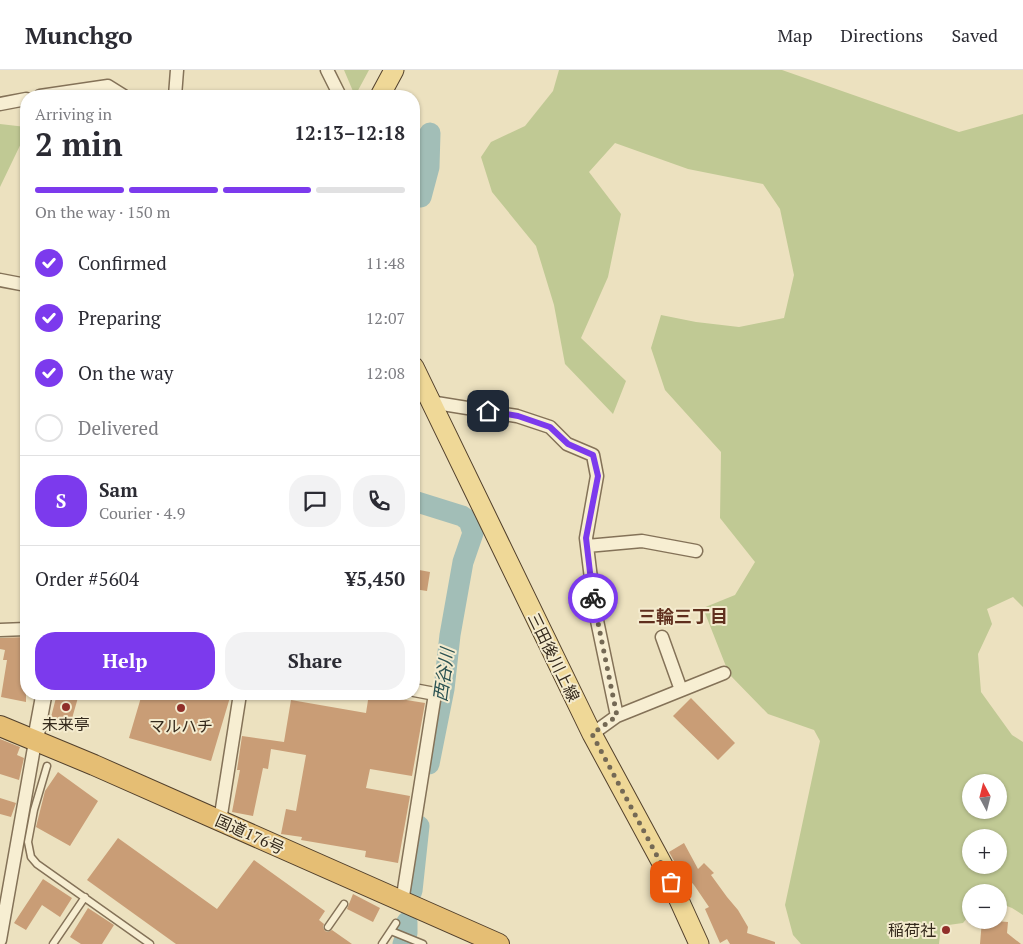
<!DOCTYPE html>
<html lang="en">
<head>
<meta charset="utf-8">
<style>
  :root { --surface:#fff; --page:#f2f2f3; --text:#2b2b33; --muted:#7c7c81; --line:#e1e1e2; --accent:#7c3aed }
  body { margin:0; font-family:"PT Serif","Noto Sans JP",serif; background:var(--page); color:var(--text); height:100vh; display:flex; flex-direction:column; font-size:19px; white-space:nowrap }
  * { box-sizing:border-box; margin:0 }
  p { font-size:16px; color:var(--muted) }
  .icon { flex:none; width:28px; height:28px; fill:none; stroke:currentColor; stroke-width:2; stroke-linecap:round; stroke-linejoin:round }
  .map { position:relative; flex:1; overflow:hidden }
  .panel { position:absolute; left:20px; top:20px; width:400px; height:610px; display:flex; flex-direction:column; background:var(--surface); border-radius:20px; box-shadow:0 1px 4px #0004 }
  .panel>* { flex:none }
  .needle { width:32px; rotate:353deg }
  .controls { position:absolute; left:962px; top:704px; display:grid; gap:10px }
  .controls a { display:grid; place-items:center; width:45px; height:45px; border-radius:50%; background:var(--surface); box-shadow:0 1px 4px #0004; font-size:25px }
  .pin { position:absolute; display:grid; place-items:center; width:42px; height:42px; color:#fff; margin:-21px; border-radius:10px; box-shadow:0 2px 8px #0006 }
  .courier { position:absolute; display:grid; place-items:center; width:50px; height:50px; margin:-25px; border:4px solid #7c3aed; border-radius:50%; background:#fff; color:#222; box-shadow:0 1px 6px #0007 }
  .summary em { font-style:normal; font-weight:700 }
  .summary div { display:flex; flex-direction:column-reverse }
  .summary { display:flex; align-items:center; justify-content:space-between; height:85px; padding:0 15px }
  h1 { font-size:32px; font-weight:700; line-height:38px }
  .bar { display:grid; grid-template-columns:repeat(4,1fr); gap:8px 5px; align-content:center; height:60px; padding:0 15px }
  .bar i { height:6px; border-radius:4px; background:var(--line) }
  .bar .active { background:var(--accent) }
  .bar p { grid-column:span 4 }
  .line { display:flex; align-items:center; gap:12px; padding:0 15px; border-top:1px solid var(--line) }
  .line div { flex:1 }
  .round { display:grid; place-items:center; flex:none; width:52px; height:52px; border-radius:20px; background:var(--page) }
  ol { padding:0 15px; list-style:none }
  li { display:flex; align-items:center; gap:15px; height:55px }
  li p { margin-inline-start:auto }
  li .icon { padding:5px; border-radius:50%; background:var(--accent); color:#fff; stroke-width:4 }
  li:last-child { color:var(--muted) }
  li i { width:28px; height:28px; border:2px solid var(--line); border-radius:50% }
  .primary-button { display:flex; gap:10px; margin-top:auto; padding:10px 15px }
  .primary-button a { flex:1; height:58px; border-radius:20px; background:var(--accent); color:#fff; font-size:20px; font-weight:700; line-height:58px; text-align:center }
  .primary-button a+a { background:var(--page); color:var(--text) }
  header { display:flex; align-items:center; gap:30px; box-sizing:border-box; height:70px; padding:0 25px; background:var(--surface); border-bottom:1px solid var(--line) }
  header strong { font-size:24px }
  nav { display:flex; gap:28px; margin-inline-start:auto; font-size:18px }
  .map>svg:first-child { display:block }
  .green { fill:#c0c994; fill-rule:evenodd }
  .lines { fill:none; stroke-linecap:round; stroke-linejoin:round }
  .river { stroke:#a2beb7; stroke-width:21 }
  .building { fill:#c99d76 }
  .service-casing { stroke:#847258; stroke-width:9 }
  .minor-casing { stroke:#847258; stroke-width:15 }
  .tertiary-casing { stroke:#847258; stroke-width:18 }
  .primary-casing { stroke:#52402c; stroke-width:21 }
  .trunk-casing { stroke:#52402c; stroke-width:22 }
  .service { stroke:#f7eed2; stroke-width:6 }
  .minor { stroke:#f7eed2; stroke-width:12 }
  .tertiary { stroke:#f7eed2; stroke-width:15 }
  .primary { stroke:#efd897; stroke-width:19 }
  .trunk { stroke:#e5be74; stroke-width:20 }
  .done { stroke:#746955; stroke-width:5; stroke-dasharray:0 9 }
  .route { stroke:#7c3aed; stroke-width:6 }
  .poi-dot { fill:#912f2a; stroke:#f4ebce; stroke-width:2 }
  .labels { text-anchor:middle; stroke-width:4; stroke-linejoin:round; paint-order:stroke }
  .street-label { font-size:16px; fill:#34291c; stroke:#f4ebce }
  .poi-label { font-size:16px; fill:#34291c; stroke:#f4ebce }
  .neighbourhood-label { font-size:18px; font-weight:bold; fill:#5f2e1d; stroke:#f4ebce }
  .water-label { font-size:18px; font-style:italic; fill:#2c5353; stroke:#f4ebce }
</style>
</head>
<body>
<header>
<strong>Munchgo</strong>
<nav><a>Map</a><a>Directions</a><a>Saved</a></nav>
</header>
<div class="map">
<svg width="1023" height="874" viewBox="0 0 1023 874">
  <rect width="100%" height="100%" fill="#ece1bf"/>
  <path class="green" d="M344 0H369L355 26Z
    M559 0H782L959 62 1023 44V537L1013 527 987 539 992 554 978 584 981 622 1012 665 1023 672V845L1012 838 999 833V822H971V843L963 853 941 856 939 874H801L793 865 785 835 820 671 814 660 768 644 729 604 703 538 735 525 755 492 720 448 721 382 665 320 651 278 661 245 696 252 739 257 784 248 794 205 780 139 763 114 688 99 615 73 589 102 621 144 608 207 581 268 626 311 613 344 565 294 554 235 536 176 492 122 481 87 491 72 525 56 553 21ZM971 712H999V740H971ZM971 768H999V795H971Z
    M0 54 26 57V63L0 117Z"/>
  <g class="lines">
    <path class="river" d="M421 127 429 97 430 63
      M414 431 462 446 469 451 473 463 463 492 450 565 444 619 429 694
      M412 821 419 756
      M403 874 407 863V852"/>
  </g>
  <path class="building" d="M414 499 430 502 427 521 414 519Z
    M26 567V632L1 627 7 590H3L5 580 0 579V568Z
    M57 624H79L71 652 51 647Z
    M142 624H231L211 691 129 668Z
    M369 624 425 633 412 706 370 699 366 718 410 726 398 793 365 787 366 781 301 770 302 767 281 764 286 739 296 741 306 685 271 679 268 699 263 698 253 746 232 742 240 700H237L242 666 284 672 291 630 366 643Z
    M691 628 735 673 718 690 673 646Z
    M0 669 20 677 17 685 24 688 19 710 0 704Z
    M58 702 98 731 70 776 36 757 45 721Z
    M0 728 16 733 11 747 0 744Z
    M118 768 217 839 254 790 325 841 319 850 324 854 323 857 325 861 328 862 332 860 352 874H176L87 810Z
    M684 773 698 799 704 793 714 803 711 805 727 827 738 840 748 857 747 863 775 872V874H730L727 869 720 873 705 839 709 837 694 815 678 798 669 782Z
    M43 809 72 828 60 847 42 835 26 860 14 853Z
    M353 824 380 838 373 852 347 839Z
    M88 838 114 855 102 874H81L70 867Z
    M982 850 1008 852 1007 863 1021 874H980Z"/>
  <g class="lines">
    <defs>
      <path id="service" d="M47 696 34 740 28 772 31 787 37 794 150 874
        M328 857 344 834
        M391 861 423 874
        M53 874 85 827
        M382 874 396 853"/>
      <path id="minor" d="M327 0 340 26
        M40 26 108 16 124 26
        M175 26 177 0
        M0 34 26 29
        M0 210 26 215
        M430 332 517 346 550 357 567 374 593 385 597 406 586 468 595 541 617 646 592 664
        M587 476 642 471 696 481
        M0 560 26 559
        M662 567 681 620
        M617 646 724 603
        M220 751 240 624
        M402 832 435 624 414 620
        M0 870 35 672"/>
      <path id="tertiary" d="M35 672 44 624"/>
      <path id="primary" d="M380 26 394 0
        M414 297 592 664 664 797 699 874"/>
      <path id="trunk" d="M0 656 94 695 499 874"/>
    </defs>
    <use href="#service" class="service-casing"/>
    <use href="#minor" class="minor-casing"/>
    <use href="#tertiary" class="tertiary-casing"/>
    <use href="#primary" class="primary-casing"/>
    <use href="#trunk" class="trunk-casing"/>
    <use href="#service" class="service"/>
    <use href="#minor" class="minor"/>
    <use href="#tertiary" class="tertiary"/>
    <use href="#primary" class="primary"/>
    <use href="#trunk" class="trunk"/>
  </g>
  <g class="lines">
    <path class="done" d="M593 528 617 646 592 664 671 812"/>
    <path class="route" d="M488 341 518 346 550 357 568 374 593 385 598 406 586 468 593 528"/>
  </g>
  <g class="poi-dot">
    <circle cx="66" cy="637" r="5"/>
    <circle cx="181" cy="638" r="5"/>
    <circle cx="946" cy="860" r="5"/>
  </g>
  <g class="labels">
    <g class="street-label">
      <text transform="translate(554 587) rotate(64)" y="6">三田後川上線</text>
      <text transform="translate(250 764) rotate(24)" y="6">国道176号</text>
    </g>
    <g class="poi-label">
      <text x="66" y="660">未来亭</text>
      <text x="181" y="662">マルハチ</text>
      <text x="936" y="866" text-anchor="end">稲荷社</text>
    </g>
    <g class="neighbourhood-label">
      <text x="683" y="553">三輪三丁目</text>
    </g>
    <g class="water-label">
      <text transform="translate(444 605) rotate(-82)" y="6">西谷川</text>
    </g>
  </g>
</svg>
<div class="controls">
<a><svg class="needle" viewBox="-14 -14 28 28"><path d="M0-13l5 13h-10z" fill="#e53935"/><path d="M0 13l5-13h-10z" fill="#7c7c81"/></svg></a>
<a>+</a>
<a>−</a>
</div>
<div class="pin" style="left:671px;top:812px;background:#ea580c"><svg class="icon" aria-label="bag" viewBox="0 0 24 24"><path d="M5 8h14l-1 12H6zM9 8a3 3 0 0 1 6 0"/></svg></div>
<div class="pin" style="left:488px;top:341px;background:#1f2937"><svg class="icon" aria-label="home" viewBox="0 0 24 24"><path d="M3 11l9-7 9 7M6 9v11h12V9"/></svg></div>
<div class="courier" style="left:593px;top:528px"><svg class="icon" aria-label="bike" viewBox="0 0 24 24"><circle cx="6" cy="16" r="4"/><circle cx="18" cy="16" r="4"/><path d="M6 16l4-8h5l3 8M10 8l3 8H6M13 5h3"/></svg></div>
<section class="panel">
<div class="summary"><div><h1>2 min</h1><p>Arriving in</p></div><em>12:13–12:18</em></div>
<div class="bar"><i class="active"></i><i class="active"></i><i class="active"></i><i></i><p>On the way · 150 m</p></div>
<ol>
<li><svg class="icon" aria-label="check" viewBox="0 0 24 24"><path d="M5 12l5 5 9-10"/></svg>Confirmed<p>11:48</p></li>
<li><svg class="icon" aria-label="check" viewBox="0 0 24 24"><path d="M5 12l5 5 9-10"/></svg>Preparing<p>12:07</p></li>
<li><svg class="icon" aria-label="check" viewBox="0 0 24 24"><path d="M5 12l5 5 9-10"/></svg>On the way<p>12:08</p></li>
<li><i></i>Delivered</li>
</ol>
<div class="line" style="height:90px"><b class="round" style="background:var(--accent);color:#fff">S</b><div><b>Sam</b><p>Courier · 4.9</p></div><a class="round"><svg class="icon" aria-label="chat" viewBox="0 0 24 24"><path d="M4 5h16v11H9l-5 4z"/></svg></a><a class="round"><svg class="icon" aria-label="phone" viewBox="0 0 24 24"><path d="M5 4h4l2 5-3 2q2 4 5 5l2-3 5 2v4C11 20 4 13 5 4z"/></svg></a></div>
<div class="line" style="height:65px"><div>Order #5604</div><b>¥5,450</b></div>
<div class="primary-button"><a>Help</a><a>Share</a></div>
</section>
</div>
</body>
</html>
